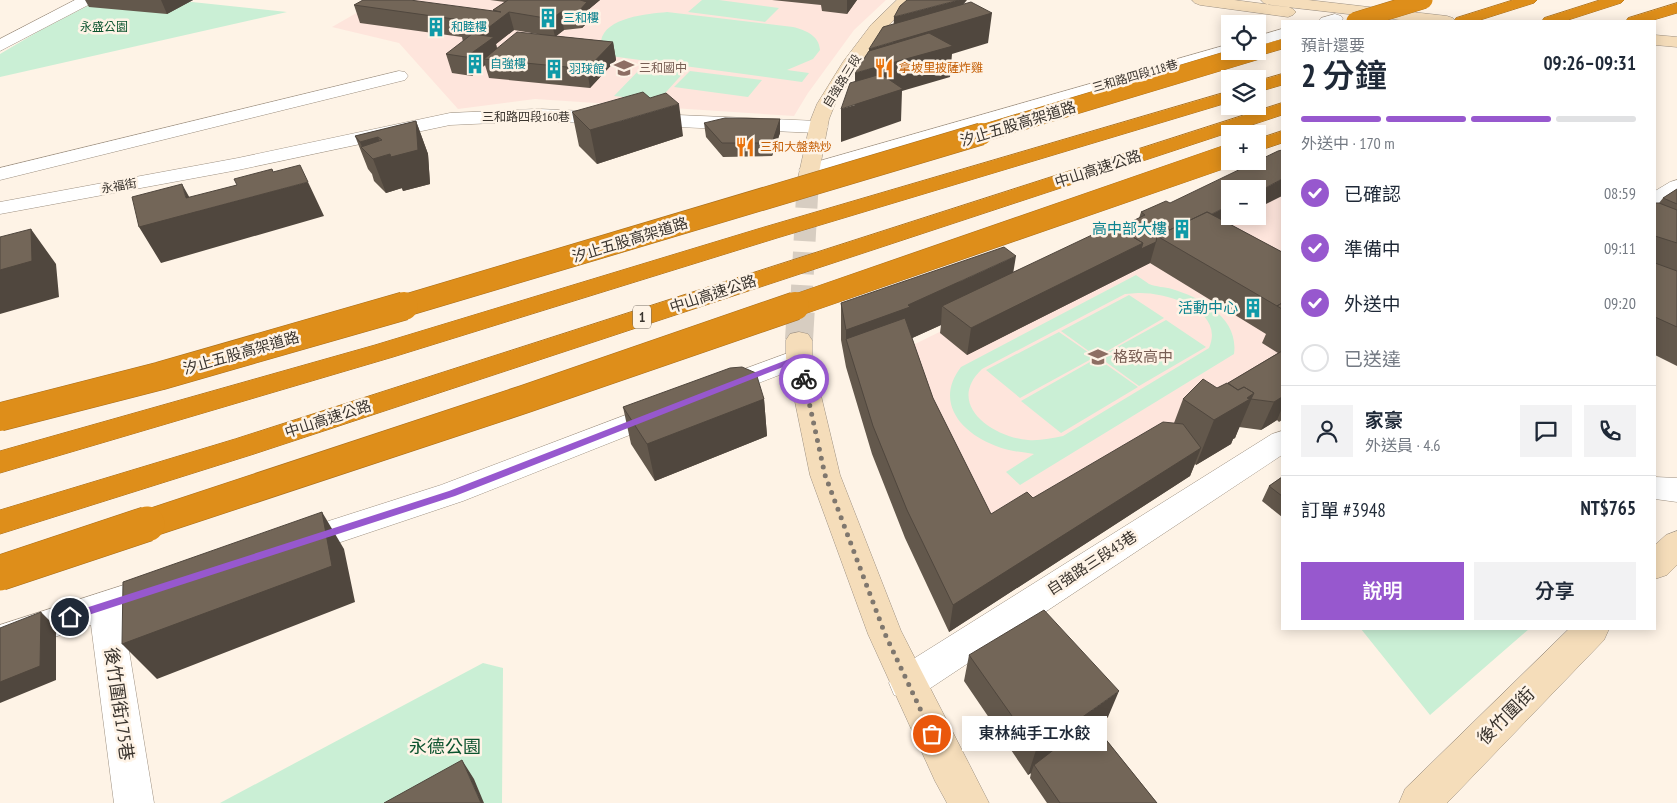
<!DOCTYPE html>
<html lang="zh-TW">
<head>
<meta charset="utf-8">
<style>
  :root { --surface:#fff; --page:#f2f2f3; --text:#1f2937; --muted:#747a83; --line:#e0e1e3; --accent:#9758ce }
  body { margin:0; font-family:"PT Sans Narrow","Noto Sans TC",sans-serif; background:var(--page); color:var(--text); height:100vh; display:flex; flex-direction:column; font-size:19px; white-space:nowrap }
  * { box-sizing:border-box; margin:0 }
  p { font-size:16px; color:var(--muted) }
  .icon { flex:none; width:28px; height:28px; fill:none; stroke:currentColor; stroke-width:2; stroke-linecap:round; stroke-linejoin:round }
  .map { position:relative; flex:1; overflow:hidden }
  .drawer { position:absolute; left:1281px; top:20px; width:375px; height:610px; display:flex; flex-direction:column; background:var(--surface); border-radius:0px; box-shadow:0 2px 12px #0003 }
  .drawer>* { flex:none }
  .controls { position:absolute; left:1221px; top:15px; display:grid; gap:10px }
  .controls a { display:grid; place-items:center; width:45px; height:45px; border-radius:0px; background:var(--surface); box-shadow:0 2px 12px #0003; font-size:25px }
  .pin { position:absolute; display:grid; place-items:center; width:42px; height:42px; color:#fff; margin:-21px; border:2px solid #fff; border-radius:50%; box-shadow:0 1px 5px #0007 }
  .courier { position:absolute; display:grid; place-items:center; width:50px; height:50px; margin:-25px; border:4px solid #9758ce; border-radius:50%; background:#fff; color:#222; box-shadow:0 1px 6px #0007 }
  .bubble { position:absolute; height:35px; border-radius:0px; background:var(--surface); box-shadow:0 2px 12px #0003; font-size:16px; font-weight:600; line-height:35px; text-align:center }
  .overview em { font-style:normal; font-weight:600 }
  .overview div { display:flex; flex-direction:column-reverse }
  .overview { display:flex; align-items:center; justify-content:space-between; height:85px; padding:0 20px }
  h1 { font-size:32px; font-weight:600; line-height:38px }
  .bar { display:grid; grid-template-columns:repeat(4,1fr); gap:8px 5px; align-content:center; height:60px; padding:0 20px }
  .bar i { height:6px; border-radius:4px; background:var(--line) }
  .bar .current { background:var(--accent) }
  .bar p { grid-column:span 4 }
  .line { display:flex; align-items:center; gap:12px; padding:0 20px; border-top:1px solid var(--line) }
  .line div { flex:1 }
  .round { display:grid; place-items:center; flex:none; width:52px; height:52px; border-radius:0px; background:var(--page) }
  ol { padding:0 20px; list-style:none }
  li { display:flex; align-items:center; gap:15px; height:55px }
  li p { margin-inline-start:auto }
  li .icon { padding:5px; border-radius:50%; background:var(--accent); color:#fff; stroke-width:4 }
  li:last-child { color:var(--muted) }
  li i { width:28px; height:28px; border:2px solid var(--line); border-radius:50% }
  .button { display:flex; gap:10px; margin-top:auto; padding:10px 20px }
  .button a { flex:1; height:58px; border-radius:0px; background:var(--accent); color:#fff; font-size:20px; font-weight:600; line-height:58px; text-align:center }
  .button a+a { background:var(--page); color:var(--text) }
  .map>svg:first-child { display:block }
  .education { fill:#fee5dc; fill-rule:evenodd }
  .green { fill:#caefd5; fill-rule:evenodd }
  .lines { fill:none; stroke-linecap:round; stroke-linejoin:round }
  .secondary-tunnel-far1 { stroke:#d7cdc1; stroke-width:22; stroke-dasharray:22 11; stroke-linecap:butt }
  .secondary-tunnel { stroke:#d7cdc1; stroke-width:28; stroke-dasharray:28 14; stroke-linecap:butt }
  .street-casing { stroke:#9e9182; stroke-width:1 }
  .secondary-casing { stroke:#9e9182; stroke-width:1 }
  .highway-casing { stroke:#a56e21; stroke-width:1 }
  .street { fill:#fff; fill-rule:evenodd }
  .secondary { fill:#f5ddba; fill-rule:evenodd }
  .highway { fill:#de8e1a; fill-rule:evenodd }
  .highway-bridge-far3-casing { stroke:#a56e21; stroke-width:18; stroke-linecap:butt }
  .highway-bridge-far2-casing { stroke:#a56e21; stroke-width:23; stroke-linecap:butt }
  .highway-bridge-far1-casing { stroke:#a56e21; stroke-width:29; stroke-linecap:butt }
  .highway-bridge-casing { stroke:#a56e21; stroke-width:36; stroke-linecap:butt }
  .highway-bridge-far3 { stroke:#de8e1a; stroke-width:17 }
  .highway-bridge-far2 { stroke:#de8e1a; stroke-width:22 }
  .highway-bridge-far1 { stroke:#de8e1a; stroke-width:28 }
  .highway-bridge { stroke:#de8e1a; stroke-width:35 }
  .wall { fill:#63584c; fill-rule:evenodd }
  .shaded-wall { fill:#50473e }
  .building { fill:#736658; stroke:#50473e }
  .route { fill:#9758ce }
  .done { stroke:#7f776e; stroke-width:5; stroke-dasharray:0 9 }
  .labels { text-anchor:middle; stroke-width:5; stroke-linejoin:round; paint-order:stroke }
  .far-culture-label { font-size:12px; fill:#0d838f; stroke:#fef3e6; text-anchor:start }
  .far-park-label { font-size:12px; fill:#0b532e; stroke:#fef3e6 }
  .far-education-label { font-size:12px; fill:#785e54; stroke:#fef3e6; text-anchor:start }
  .far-food-label { font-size:12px; fill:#c56008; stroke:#fef3e6; text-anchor:start }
  .far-street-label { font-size:12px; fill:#3a342e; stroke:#fef3e6 }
  .shield { fill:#fef3e6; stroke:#756d65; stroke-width:1 }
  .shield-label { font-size:14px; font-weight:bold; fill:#3a342e }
  .street-label { font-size:15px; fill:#3a342e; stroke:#fef3e6 }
  .culture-label { font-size:15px; fill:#0d838f; stroke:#fef3e6; text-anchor:end }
  .education-label { font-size:15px; fill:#785e54; stroke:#fef3e6; text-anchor:start }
  .near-street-label { font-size:18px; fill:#3a342e; stroke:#fef3e6 }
  .near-park-label { font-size:18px; fill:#0b532e; stroke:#fef3e6 }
</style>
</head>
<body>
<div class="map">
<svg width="1677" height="803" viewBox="0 0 1677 803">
  <rect width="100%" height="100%" fill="#fef3e6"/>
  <path class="education" d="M379 0H886L854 30 808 93 794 116 535 99 458 109 399 43 332 27Z
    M1282 163V368L987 531 909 347ZM1230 189H1258V216H1230Z"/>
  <path class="green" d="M99 0H173L287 12 0 77V54L39 31Z
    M702 0H719L779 8 765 22 688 12Z
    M667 12 793 27C805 30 819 35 820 50L813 59 787 70 809 73 802 82 529 45 601 41C605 17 648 14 667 12Z
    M644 65 686 70 658 101 614 96Z
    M690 71 762 80 748 97 674 87Z
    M1136 275C1140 278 1145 281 1149 284 1156 287 1165 287 1172 289 1202 298 1239 318 1234 354L1020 485 1006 472 1034 454C1021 452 1008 451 996 446 961 433 934 402 961 367ZM1138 293C1165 292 1226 309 1209 348L1063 436C1052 438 1040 441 1028 440 992 437 945 404 982 369L1125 294Z
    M1129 295 1164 318 1097 357 1061 331Z
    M1166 320 1206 347 1139 386 1099 357Z
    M1059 332 1095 357 1020 398 986 370Z
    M1097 358 1138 387 1061 433 1021 401Z
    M1361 629H1529L1430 715Z
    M483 663 503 668 502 803H220Z"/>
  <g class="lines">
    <path class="secondary-tunnel-far1" d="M801 307 808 178"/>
    <path class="secondary-tunnel" d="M799 340 801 306"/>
    <defs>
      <path id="street" d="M75 0H95L92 3 0 51V39Z
        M1335 14 1341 16 1343 19 1341 21H1319L1321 18Z
        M1282 29V39L1258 46V36Z
        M1230 44V51H1237L1236 53 816 174 809 176 802 174 799 170 802 166Z
        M399 71 405 72 408 76 405 80 0 180V168Z
        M538 109 818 121 825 123 828 127 825 131 818 133 538 121 450 125 238 170 0 214V202L238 158 450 113Z
        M1677 180V195L1663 205 1655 206V191L1670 182Z
        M799 349 808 352 812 358 808 364 722 397 712 395 708 388 712 381Z
        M660 402 670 405 674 412 670 419 463 501 299 556 288 552 283 543 288 534 441 485Z
        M1282 431V455L920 695 907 700 894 695 889 683 894 671 1272 434Z
        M1655 477 1677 478V502L1655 499Z
        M158 574 170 578 175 588 170 598 123 614 154 803H114L91 625 0 655V625Z"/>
      <path id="secondary" d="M897 0H914L883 31 860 63 835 104 829 119 818 178 815 182 808 184 801 182 798 178 811 119 817 104 843 62 871 25Z
        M1192 0H1234L1288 7 1293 9 1296 12 1293 15 1288 17 1200 5 1195 3Z
        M1261 0H1308L1447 16 1453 18 1455 21H1409L1269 5 1264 3Z
        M1655 35 1677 37V47L1655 45Z
        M799 332 808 334 812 340V358L840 475 901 631 989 803H947L935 781 868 634 810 475 786 358V340L790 334Z
        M1677 531V565L1667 575 1655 579V545L1666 535Z
        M1569 629H1609L1604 640 1447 803H1399L1405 789Z"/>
      <path id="highway" d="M1513 0H1537L1534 3 1477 21H1454L1456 18Z
        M1600 0H1624L1621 3 1565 21H1542L1544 18Z
        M1677 3V13L1650 21H1626L1628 18Z
        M1282 39V49L1258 56 1252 55 1250 51H1258V46Z
        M1282 74V85L1258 92V81Z
        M1230 91V102L777 238 393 357 0 473V451L375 345 761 228Z
        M1282 103V115L254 454 0 534V510L235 439Z
        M1282 131V143L1258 151V139Z"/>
    </defs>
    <use href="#street" class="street-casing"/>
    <use href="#secondary" class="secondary-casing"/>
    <use href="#highway" class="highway-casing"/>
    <use href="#street" class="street"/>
    <use href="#secondary" class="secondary"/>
    <use href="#highway" class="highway"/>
    <defs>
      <path id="highway-bridge-far3" d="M1355 21 1424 0
        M977 135 1257 51"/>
      <path id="highway-bridge-far2" d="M400 307 981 134
        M791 307 1230 155"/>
      <path id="highway-bridge-far1" d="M0 417 160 376 404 306
        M144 525 525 399 795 306"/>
      <path id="highway-bridge" d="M0 573 147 524"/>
    </defs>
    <use href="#highway-bridge-far3" class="highway-bridge-far3-casing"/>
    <use href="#highway-bridge-far2" class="highway-bridge-far2-casing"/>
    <use href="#highway-bridge-far1" class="highway-bridge-far1-casing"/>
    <use href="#highway-bridge" class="highway-bridge-casing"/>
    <use href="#highway-bridge-far3" class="highway-bridge-far3"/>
    <use href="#highway-bridge-far2" class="highway-bridge-far2"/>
    <use href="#highway-bridge-far1" class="highway-bridge-far1"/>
    <use href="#highway-bridge" class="highway-bridge"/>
  </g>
  <path class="wall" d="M85 0H193L167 14 89 7Z
    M490 0H600L588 10 590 20 582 28 564 30 556 36 613 42 616 60 590 88 489 78 485 65 472 76 452 73 446 54 463 42 462 37 360 23 354 5 493 11V10L505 2ZM514 30 543 35 497 48 496 44Z
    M772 0H857L847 14 822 11 821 5Z
    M572 112 683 136 597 164 579 146Z
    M780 119V133L772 156 723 157 706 137 704 123Z
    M416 121 428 154 430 184 403 191 402 188 386 193 374 181 372 174 368 169 355 136Z
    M1677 189V366L1655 355V203H1659L1663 198Z
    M1170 203 1228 223 1282 252V420L1279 422 1277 420 1261 430 1239 427 1235 438 1233 439 1231 444 1196 465 1195 464 1190 476 949 632 905 538 872 454 846 367 841 340V303L1013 272 1118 228 1139 218 1141 212ZM1150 263 1266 334 1262 343 1278 353 1228 383 1217 388 1183 399 1174 423 1033 498 991 514 933 398 912 338 941 325 940 333 967 355Z
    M764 399 767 436 655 481 631 444 623 407Z
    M1282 477V517L1262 501 1269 486Z
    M969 655 1108 717 1095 726 1157 803H1047L1030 778 1031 773 1028 775 964 681Z"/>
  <path class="shaded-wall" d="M161 0H193L167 14Z
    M577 0H600L588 10 590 20 582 28Z
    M847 0H857L847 14Z
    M959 0H967L962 6 992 13 988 43 952 54 950 77 902 91 901 121 841 142V109L855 105V73L869 69V49L893 42 894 17Z
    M509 12 514 30 496 44 498 55 484 59 485 65 472 76 466 57 487 42 484 31Z
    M561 12 564 30 555 37 551 19Z
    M613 42 616 60 590 88 587 69Z
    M679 104 683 136 597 164 590 130Z
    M780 119V133L772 156V143Z
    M416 121 428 154 430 184 403 191 391 157Z
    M378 137 385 156 390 154 402 188 386 193 373 159 363 149 360 142Z
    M1282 179V196L1258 208V192Z
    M308 182 324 216 161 263 139 227 186 198 182 184 197 211Z
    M1230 205V216H1242L1179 248 1162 239Z
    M31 229 56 264 59 297 0 314V270Z
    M1156 242 1150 263 967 355 971 328 1143 243Z
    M1016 256 1010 292 942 306 941 325 908 340 846 339V330L908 305Z
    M1254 393 1235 438 1233 439 1231 444 1196 465 1214 420Z
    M1282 397V408L1277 420 1261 430 1274 402Z
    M764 399 767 436 655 481 647 444Z
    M1201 448 1190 476 949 632 953 605Z
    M322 512 344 549 355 602 157 679 122 644Z
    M41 612 56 627V680L0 703V682Z
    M1119 691 1108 717 1037 769 1034 765 1031 773 1028 775 1036 750Z
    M462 760 474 779 484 803H481Z"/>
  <path class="building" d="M363 0H410L501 12 493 10 508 0H580L587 2 579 11 561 12 551 19 509 12 484 31 459 27 468 21 354 5Z
    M907 0H959L894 17 900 6Z
    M971 2 992 13 869 49 883 27Z
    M517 32 613 42 587 69 484 59Z
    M929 33 953 46 855 73 869 51Z
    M472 34 494 37 466 57 446 54Z
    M881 74 903 89 841 109 850 83Z
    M643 92 650 98 666 93 679 104 590 130 572 112Z
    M725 118 780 119 772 143H722L704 123Z
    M416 121 418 150 391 157 390 154 373 159 361 147 382 140 378 137 360 142 355 136Z
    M1282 150V179L1258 192V189H1230V205L1212 214 1207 212 1157 236 1156 242 1141 249 1143 243 1118 228 1145 215 1141 212 1166 201 1170 203 1278 151Z
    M300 165 308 182 139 227 132 197 182 184 186 198 237 185 234 179 272 169 273 172Z
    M1677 189V204L1663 198Z
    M1655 203H1659L1677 210V243L1655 236Z
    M1207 212 1282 252V303L1277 306 1157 236Z
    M1113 225 1143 243 971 328 942 306Z
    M31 229 32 261 0 270V237Z
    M1004 247 1016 256 908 305 910 307 846 330 841 303Z
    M1655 263 1677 271V327L1655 317Z
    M1282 303V309L1277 306Z
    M905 318 933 398 991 514 1027 492 1033 498 1163 422 1183 424 1201 448 953 605 907 510 873 426 846 339Z
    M1282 351V397L1274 402 1251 399 1254 393 1244 387 1238 390 1228 383Z
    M742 367 756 373 764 399 647 444 623 407 730 368Z
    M1203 379 1217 388 1227 383 1238 390 1244 387 1254 393 1247 398 1250 399 1214 420 1183 399Z
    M1282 477V496L1269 486Z
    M322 512 332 566 122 644 123 582Z
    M1044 610 1119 691 1036 750 969 655Z
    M41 612 40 666 0 682V628Z
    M1091 721 1157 803H1060L1034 765Z
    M462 760 481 803H384Z"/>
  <path class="route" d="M797 356 803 358 807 381H801L800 379 796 362 455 496 70 621 65 617 70 613 449 491Z"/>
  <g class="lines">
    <path class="done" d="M804 379 825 475 885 634 932 734"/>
  </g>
  <defs>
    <symbol id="building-bare" viewBox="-9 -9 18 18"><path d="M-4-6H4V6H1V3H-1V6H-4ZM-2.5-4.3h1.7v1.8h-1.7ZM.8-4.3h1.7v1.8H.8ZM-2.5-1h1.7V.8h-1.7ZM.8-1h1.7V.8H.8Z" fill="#0f9aa8" stroke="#fef3e6" stroke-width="2.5" paint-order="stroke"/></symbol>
    <symbol id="school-bare" viewBox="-9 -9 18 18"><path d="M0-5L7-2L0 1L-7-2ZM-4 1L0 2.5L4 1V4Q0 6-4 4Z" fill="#8d6e63" stroke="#fef3e6" stroke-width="2.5" paint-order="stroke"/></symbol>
    <symbol id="restaurant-bare" viewBox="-9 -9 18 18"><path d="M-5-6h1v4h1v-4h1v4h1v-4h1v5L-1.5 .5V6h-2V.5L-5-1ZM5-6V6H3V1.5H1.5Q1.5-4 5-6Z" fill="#e8710a" stroke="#fef3e6" stroke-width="2.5" paint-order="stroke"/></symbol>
  </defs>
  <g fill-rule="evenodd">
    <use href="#building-bare" x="534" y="4" width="28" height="28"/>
    <use href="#building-bare" x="422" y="13" width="28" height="28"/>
    <use href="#building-bare" x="461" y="50" width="28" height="28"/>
    <use href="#school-bare" x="610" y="54" width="28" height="28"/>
    <use href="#restaurant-bare" x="870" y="54" width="28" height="28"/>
    <use href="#building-bare" x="540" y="55" width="28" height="28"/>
    <use href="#restaurant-bare" x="731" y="133" width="28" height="28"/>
    <use href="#building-bare" x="1168" y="215" width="28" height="28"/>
    <use href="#building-bare" x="1239" y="294" width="28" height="28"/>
    <use href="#school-bare" x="1084" y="343" width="28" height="28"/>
  </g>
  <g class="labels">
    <g class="far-culture-label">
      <text x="563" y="22">三和樓</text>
      <text x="451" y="31">和睦樓</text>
      <text x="490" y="68">自強樓</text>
      <text x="569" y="73">羽球館</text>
    </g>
    <g class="far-park-label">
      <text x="104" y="31">永盛公園</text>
    </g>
    <g class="far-education-label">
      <text x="639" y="72">三和國中</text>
    </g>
    <g class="far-food-label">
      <text x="899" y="72">拿坡里披薩炸雞</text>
      <text x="760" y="151">三和大盤熱炒</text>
    </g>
    <g class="far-street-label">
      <text transform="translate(1135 76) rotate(-16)" y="4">三和路四段118巷</text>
      <text transform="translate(842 81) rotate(-58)" y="4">自強路三段</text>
      <text x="526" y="121">三和路四段160巷</text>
      <text transform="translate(119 186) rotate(-10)" y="4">永福街</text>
    </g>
    <rect class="shield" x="633" y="305.5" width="18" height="23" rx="4"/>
    <g class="shield-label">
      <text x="642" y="322">1</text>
    </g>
    <g class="street-label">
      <text transform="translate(1018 124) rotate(-17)" y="5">汐止五股高架道路</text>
      <text transform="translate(1098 169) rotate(-18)" y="5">中山高速公路</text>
      <text transform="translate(630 240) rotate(-17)" y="5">汐止五股高架道路</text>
      <text transform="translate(713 294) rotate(-18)" y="5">中山高速公路</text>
      <text transform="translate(241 353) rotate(-16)" y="5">汐止五股高架道路</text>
      <text transform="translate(328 419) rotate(-18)" y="5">中山高速公路</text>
      <text transform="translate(1092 563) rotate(-33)" y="5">自強路三段43巷</text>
    </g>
    <g class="culture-label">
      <text x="1167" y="234">高中部大樓</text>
      <text x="1238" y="313">活動中心</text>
    </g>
    <g class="education-label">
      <text x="1113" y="362">格致高中</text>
    </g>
    <g class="near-street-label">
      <text transform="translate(119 704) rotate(82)" y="6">後竹圍街175巷</text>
      <text transform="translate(1506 716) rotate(-45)" y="6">後竹圍街</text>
    </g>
    <g class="near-park-label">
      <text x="445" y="753">永德公園</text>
    </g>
  </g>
</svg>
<div class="controls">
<a><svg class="icon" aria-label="locate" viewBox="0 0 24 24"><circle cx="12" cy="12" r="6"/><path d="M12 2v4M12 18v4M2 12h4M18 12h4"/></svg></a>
<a><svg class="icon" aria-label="layers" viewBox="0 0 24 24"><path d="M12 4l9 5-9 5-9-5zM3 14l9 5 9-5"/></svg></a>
<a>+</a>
<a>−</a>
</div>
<div class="pin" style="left:932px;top:734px;background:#ea580c"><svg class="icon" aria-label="bag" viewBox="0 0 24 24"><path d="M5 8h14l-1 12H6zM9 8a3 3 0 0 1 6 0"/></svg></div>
<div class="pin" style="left:70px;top:617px;background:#1f2937"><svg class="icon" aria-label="home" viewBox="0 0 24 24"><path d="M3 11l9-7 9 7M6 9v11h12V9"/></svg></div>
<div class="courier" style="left:804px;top:379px"><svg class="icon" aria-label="bike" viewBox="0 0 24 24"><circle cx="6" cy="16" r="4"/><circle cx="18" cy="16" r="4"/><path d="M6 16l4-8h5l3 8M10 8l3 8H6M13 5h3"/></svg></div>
<div class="bubble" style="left:962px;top:716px;width:145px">東林純手工水餃</div>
<section class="drawer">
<div class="overview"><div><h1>2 分鐘</h1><p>預計還要</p></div><em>09:26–09:31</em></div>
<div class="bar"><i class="current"></i><i class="current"></i><i class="current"></i><i></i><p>外送中 · 170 m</p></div>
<ol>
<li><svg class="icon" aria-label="check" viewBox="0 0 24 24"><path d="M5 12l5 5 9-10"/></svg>已確認<p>08:59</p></li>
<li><svg class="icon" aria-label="check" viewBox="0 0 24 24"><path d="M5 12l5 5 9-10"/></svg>準備中<p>09:11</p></li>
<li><svg class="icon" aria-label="check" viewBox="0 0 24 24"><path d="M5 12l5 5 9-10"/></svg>外送中<p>09:20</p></li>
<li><i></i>已送達</li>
</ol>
<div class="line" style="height:90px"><a class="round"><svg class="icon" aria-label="person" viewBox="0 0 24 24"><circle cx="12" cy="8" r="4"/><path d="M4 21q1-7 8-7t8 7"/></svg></a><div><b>家豪</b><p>外送員 · 4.6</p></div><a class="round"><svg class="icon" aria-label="chat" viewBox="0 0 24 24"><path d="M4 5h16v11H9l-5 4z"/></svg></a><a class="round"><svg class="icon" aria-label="phone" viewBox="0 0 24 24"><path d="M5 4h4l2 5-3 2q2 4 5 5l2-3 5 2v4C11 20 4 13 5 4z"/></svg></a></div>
<div class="line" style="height:65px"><div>訂單 #3948</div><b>NT$765</b></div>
<div class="button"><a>說明</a><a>分享</a></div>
</section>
</div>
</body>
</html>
